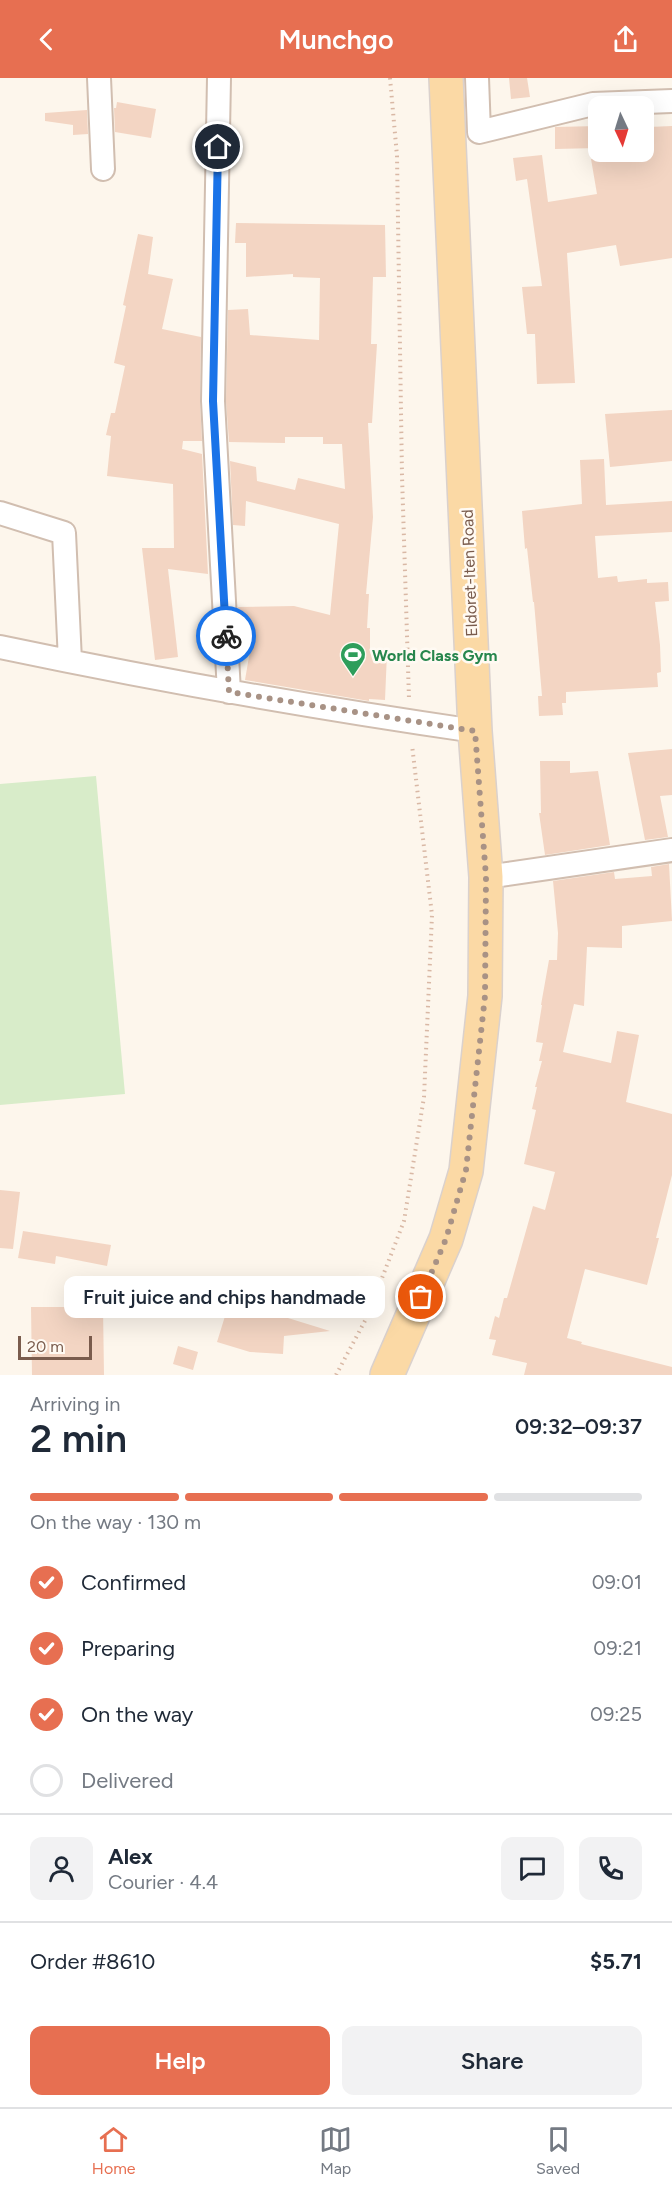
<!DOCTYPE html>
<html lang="en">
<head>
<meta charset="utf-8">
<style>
  :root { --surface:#fff; --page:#f2f2f3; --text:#1f2937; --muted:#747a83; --line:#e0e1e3; --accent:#e76f51 }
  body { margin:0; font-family:Figtree,sans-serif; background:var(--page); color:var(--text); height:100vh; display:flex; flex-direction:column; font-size:22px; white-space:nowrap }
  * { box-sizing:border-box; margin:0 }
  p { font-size:20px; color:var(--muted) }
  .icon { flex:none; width:33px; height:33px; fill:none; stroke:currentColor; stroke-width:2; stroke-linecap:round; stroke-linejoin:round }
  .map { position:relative; height:1297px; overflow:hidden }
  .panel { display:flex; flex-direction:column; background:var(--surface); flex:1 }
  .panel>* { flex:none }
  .needle { width:39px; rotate:176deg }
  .controls { position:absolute; left:588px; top:18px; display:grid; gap:12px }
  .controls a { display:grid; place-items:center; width:66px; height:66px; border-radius:12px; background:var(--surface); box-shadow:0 6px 24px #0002; font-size:30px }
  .scale { position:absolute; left:18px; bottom:15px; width:74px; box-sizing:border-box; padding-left:6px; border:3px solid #7a5c4d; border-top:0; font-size:16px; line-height:21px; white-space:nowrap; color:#7a5c4d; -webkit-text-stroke:4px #fffaf3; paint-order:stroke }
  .pin { position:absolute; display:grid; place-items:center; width:51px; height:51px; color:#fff; margin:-26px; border:3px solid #fff; border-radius:50%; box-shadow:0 2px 6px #0007 }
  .courier { position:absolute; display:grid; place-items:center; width:60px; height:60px; margin:-30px; border:4px solid #1a73e8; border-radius:50%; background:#fff; color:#222; box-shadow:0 2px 8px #0007 }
  .bubble { position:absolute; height:42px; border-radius:12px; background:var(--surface); box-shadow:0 6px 24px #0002; font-size:20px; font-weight:600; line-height:42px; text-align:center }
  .head em { font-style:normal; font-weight:600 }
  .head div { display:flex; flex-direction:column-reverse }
  .head { display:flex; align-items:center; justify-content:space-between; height:102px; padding:0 30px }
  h1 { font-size:39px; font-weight:600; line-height:45px }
  .bar { display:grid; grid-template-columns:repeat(4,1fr); gap:9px 6px; align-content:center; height:72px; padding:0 30px }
  .bar i { height:8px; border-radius:4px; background:var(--line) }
  .bar .active { background:var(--accent) }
  .bar p { grid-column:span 4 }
  .line { display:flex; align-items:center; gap:15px; padding:0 30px; border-top:2px solid var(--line) }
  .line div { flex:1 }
  .round { display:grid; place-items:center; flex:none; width:63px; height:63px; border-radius:12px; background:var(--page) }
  ol { padding:0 30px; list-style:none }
  li { display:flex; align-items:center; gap:18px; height:66px }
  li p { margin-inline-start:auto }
  li .icon { padding:6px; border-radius:50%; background:var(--accent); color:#fff; stroke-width:4 }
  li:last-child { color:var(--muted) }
  li i { width:33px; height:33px; border:3px solid var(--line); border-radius:50% }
  .button { display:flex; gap:12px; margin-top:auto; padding:12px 30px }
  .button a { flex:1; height:69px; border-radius:12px; background:var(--accent); color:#fff; font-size:24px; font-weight:600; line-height:69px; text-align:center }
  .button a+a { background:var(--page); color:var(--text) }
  header { display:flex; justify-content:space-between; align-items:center; height:78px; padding:0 30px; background:var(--accent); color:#fff; font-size:27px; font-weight:600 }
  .tabs { display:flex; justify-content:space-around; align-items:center; height:84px; border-top:2px solid var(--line); background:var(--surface); font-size:16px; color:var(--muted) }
  .tabs a { display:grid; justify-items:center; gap:3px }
  .tabs .active { color:var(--accent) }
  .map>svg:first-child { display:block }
  .green { fill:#d8ecc9 }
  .building { fill:#f3d5c3 }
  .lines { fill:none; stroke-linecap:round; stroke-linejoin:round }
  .street-casing { stroke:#d1beb0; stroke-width:26 }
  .primary-casing { stroke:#dad1cd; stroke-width:36 }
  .path { stroke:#d9b8a5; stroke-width:4; stroke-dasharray:1.5 4.5; stroke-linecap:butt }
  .street { stroke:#fff; stroke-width:22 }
  .primary { stroke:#fbd9a5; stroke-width:33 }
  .done { stroke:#a89285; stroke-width:6; stroke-dasharray:0 10.8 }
  .route { stroke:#1a73e8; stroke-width:8 }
  .labels { text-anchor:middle; stroke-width:5; stroke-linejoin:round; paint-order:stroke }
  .street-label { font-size:16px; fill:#7a5c4d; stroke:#fffaf3 }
  .leisure-label { font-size:16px; font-weight:bold; fill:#27864d; stroke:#fffaf3; text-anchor:start }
</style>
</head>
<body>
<header><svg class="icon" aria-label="back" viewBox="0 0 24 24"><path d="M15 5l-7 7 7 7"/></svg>Munchgo<svg class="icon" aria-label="share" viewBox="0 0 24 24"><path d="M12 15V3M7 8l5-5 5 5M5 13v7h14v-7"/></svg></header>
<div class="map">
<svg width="672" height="1297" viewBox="0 0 672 1297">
  <rect width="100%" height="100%" fill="#fdf6ec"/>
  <path class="green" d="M96 698 125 1016 0 1027V706Z"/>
  <path class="building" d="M509 0H527L530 19 511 21Z
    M117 24 156 31 151 60 115 54 114 30H116Z
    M87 32 88 56 73 57V47L45 43V35Z
    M598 48V70L555 71V49Z
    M672 48V180L620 188 616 167 567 175 575 305 537 306 535 256H527L522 209 542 208 527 101 516 103 513 80 542 77 548 124 597 116 591 81 649 72V49Z
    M236 145 385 147 386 199H373L371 266H377L372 345H368L373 439 366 516H369L367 550H370V574L387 575 385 622 369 621V623L245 602 252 561H240L238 529 294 528 330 537 339 446 246 423 245 448 233 447 230 383 256 389 257 403 295 412 298 400 345 411 342 366H323V359H285V365L229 364 226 323 228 232 248 231 250 257 319 262 320 200 293 199V196L246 199V165H235Z
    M138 156 153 159 148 196 173 201 162 251 201 259 200 323 202 363H183L182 371 202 376 208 496 168 491 178 579 155 582 142 470H174L173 406 107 398 111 358 106 357 111 335H115L125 288 114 285 126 228 123 227Z
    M672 332V383L610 389 605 336Z
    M604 381 606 427 672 423V454L595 458 598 500 617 498 618 504 647 501V505L668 504 669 523 655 524 660 567 661 594 657 595 658 609 566 614V625H562L563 637 539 638 538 618H542L534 524H533L527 470 525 471 522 433 582 426 580 382Z
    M672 671V717L660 718 668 759 645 762 628 675Z
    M540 683H570V695L598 693 610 767 545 777 539 735H541Z
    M669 786 672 843 622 848V870L587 869 584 928 574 926 563 974 611 985 617 953 639 957 626 1024 672 1036V1097L656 1160H659L647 1207 585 1191 567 1260 582 1264 581 1266 672 1289V1297H524L527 1285 492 1277 496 1262 489 1261 495 1238 499 1240 504 1220H507L533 1128 545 1132 555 1094 524 1086 536 1032 532 1031 537 1009H535L542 983H539L543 965 536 964 542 927H541L549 882H557L558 855 553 803 614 794 615 801 652 798 651 789Z
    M0 1112 20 1114 13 1171 0 1170Z
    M23 1153 111 1167 107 1188 56 1178 55 1186 18 1180Z
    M230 1222 330 1253 284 1258 283 1276 250 1274 217 1264Z
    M31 1229H103L104 1297H32Z
    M178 1268 198 1274 193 1292 173 1286Z"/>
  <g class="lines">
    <defs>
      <path id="street" d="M99 0 103 91
        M219 0 213 323 229 614
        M477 0 479 54 593 26 672 23
        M0 435 64 455 70 583
        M0 569C157 602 316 630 475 653
        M486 799 672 772"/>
      <path id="primary" d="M387 1297 446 1161 466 1093 485 918 486 799 475 653 446 0"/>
    </defs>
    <use href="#street" class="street-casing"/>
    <use href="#primary" class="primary-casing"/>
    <path class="path" d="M390 0 397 78 402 398 409 621
      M336 1297 367 1239 404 1143 424 1019 432 837 412 667"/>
    <use href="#street" class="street"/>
    <use href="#primary" class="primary"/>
  </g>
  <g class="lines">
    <path class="done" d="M226 558 229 614 475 653 486 799 485 918 466 1092 446 1161 421 1219"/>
    <path class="route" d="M218 69 213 323 226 558"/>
  </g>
  <defs>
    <symbol id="stadium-pin" viewBox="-11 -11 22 30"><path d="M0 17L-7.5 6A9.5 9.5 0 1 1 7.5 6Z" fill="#2e9e5b" stroke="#fffaf3"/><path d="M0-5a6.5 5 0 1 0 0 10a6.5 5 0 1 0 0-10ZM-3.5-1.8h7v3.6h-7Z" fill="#fff"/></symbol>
  </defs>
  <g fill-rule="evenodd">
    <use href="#stadium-pin" x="338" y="562" width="30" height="40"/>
  </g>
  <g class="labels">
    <g class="street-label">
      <text transform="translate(469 495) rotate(-92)" y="6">Eldoret-Iten Road</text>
    </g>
    <g class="leisure-label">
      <text x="372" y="583">World Class Gym</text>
    </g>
  </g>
</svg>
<div class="controls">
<a><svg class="needle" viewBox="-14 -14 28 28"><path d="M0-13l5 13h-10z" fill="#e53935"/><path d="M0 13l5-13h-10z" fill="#747a83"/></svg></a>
</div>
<div class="scale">20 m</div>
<div class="pin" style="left:421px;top:1219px;background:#ea580c"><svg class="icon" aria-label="bag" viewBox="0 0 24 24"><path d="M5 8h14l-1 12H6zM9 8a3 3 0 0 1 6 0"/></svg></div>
<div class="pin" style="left:218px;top:69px;background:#1f2937"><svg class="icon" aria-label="home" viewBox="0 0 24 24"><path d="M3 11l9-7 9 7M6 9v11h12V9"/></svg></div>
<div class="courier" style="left:226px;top:558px"><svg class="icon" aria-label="bike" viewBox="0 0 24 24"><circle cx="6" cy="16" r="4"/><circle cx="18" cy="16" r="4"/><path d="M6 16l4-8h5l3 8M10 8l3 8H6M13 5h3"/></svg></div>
<div class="bubble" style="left:64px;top:1198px;width:321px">Fruit juice and chips handmade</div>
</div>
<section class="panel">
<div class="head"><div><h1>2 min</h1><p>Arriving in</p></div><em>09:32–09:37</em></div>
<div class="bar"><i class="active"></i><i class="active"></i><i class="active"></i><i></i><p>On the way · 130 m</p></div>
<ol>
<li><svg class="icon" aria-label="check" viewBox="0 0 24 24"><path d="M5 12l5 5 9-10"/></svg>Confirmed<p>09:01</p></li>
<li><svg class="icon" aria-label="check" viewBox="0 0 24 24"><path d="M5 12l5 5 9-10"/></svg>Preparing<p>09:21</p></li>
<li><svg class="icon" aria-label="check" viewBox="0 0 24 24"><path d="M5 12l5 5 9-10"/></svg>On the way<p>09:25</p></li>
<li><i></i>Delivered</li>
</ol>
<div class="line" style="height:108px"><a class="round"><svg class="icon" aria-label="person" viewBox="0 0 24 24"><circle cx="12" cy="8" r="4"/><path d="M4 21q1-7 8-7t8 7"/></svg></a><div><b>Alex</b><p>Courier · 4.4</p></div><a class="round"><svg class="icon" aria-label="chat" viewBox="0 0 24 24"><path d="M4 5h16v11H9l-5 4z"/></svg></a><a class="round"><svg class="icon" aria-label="phone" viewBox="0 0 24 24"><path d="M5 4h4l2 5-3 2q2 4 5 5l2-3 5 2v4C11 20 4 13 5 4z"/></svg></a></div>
<div class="line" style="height:78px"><div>Order #8610</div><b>$5.71</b></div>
<div class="button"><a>Help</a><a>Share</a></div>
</section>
<nav class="tabs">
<a class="active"><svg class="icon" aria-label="home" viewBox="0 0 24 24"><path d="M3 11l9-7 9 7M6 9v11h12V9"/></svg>Home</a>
<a><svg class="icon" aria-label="map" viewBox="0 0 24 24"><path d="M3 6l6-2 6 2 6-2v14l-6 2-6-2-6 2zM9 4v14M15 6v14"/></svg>Map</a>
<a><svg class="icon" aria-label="saved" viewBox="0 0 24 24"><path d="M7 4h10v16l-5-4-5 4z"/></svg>Saved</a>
</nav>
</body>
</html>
